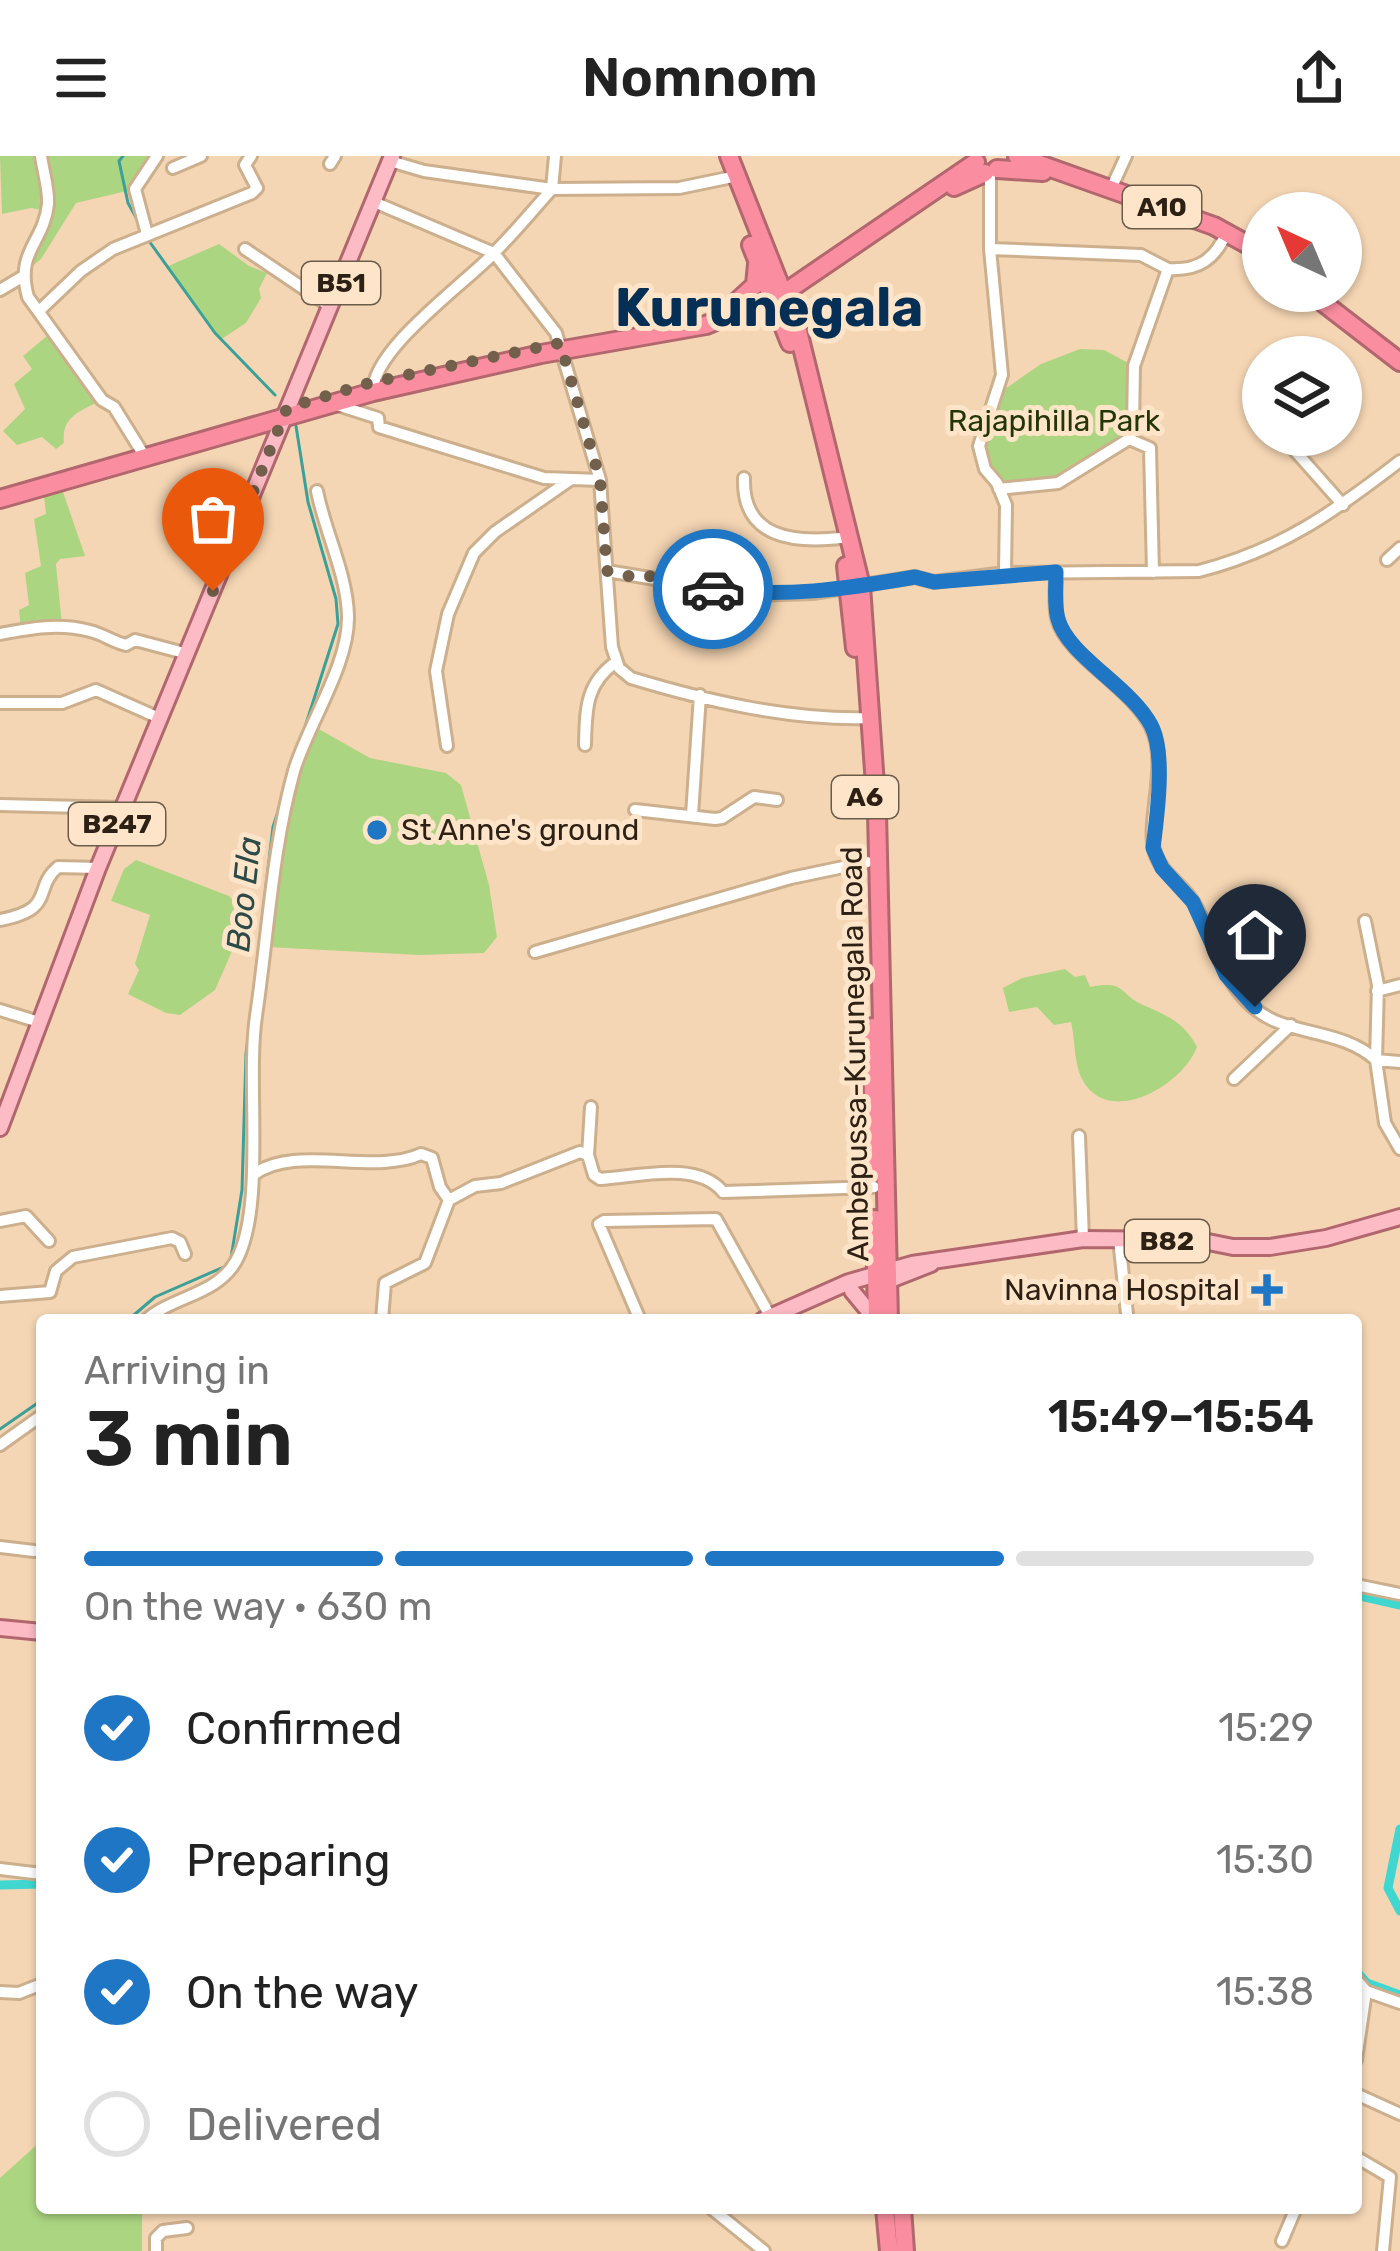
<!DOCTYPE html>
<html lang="en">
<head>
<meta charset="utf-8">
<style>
  :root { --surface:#fff; --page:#f6f6f6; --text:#222; --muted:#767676; --line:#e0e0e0; --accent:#1e76c4 }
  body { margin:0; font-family:Rubik,sans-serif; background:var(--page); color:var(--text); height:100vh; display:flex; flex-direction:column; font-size:45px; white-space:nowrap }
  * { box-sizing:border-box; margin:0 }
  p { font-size:39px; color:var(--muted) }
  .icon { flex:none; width:66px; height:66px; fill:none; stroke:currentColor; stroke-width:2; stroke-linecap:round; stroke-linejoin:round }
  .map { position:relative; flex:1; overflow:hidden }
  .side { position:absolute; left:36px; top:1158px; width:1326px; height:900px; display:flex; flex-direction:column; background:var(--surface); border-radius:12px; box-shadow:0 3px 9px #0004 }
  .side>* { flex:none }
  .needle { width:78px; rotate:316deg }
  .tools { position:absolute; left:1242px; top:36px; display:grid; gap:24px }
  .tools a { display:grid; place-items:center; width:120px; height:120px; border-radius:50%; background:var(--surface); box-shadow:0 3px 9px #0004; font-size:60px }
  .pin { position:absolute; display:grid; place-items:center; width:102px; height:102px; color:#fff; margin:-123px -51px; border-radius:50% 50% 50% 0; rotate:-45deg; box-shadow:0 0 12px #0007 }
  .pin .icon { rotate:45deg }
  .courier { position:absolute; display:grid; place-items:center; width:120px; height:120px; margin:-60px; border:9px solid #1e76c4; border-radius:50%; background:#fff; color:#222; box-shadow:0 3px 15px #0007 }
  .summary em { font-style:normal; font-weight:600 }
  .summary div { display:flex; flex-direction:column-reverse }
  .summary { display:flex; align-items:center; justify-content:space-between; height:204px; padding:0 48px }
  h1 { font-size:78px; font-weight:600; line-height:90px }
  .bar { display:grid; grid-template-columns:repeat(4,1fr); gap:18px 12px; align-content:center; height:144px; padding:0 48px }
  .bar i { height:15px; border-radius:9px; background:var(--line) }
  .bar .on { background:var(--accent) }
  .bar p { grid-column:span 4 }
  ol { padding:0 48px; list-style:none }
  li { display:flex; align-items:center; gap:36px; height:132px }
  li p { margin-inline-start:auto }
  li .icon { padding:12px; border-radius:50%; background:var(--accent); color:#fff; stroke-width:4 }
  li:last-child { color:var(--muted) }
  li i { width:66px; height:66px; border:6px solid var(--line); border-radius:50% }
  header { display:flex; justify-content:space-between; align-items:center; height:156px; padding:0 48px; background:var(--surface); font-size:54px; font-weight:600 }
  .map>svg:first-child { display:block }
  .green { fill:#acd582 }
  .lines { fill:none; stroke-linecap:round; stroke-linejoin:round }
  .stream { stroke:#3aa098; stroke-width:3 }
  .canal { stroke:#40d7d0; stroke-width:9 }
  .minor-casing { stroke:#ccaf8d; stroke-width:16 }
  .major-casing { stroke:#b2676e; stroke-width:20 }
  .highway-casing { stroke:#b2676e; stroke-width:22 }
  .minor { stroke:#fff; stroke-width:10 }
  .major { stroke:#fcbbc5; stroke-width:14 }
  .highway { stroke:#fa8d9f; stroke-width:16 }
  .done { stroke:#72604c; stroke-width:12; stroke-dasharray:0 21.6 }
  .route { stroke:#1e76c4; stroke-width:15 }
  .poi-dot { fill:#1e76c4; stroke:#fee5c9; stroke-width:4.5 }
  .labels { text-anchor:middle; stroke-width:10; stroke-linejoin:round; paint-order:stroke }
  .shield { fill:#fee5c9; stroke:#6b5c4a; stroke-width:3 }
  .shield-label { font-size:27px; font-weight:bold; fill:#2c2114 }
  .park-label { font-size:30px; fill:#223607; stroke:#fee5c9 }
  .poi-label { font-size:30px; fill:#2c2114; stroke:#fee5c9; text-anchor:start }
  .street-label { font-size:30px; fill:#2c2114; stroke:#fee5c9 }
  .water-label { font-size:33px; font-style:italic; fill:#2b4a48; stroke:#fee5c9 }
  .town-label { font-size:54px; font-weight:bold; fill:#052f54; stroke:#fee5c9 }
</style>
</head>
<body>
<header><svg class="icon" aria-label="menu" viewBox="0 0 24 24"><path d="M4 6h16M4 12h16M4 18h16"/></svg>Nomnom<svg class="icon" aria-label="share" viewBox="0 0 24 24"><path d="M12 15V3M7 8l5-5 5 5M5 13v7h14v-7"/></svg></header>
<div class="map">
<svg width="1400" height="2095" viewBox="0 0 1400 2095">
  <rect width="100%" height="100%" fill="#f5d6b4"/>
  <path class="green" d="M0 0H157L135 33 76 47 41 103 30 112 26 111 46 55 31 52 2 58Z
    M219 88 249 110 267 117 259 133 261 142 246 167 220 184 166 111Z
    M53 175 102 244C81 255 61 260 64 287L56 293 42 281 17 289 3 275 25 253 14 228 32 213 23 200Z
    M1080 193 1104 194 1134 210 1133 274 1072 319 999 333 980 302 999 237 1041 208Z
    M63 336 85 400 60 403 56 408 62 469 21 474 19 454 29 449 25 417 41 410 34 363 46 358 44 341Z
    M310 568 370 602 446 617 461 629 489 729 497 781 484 797 419 799 267 791 279 686Z
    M136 704 229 740 239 750 233 793 215 834 180 859 166 857 128 838 139 814 135 808 150 759 111 745 124 713Z
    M1065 813 1075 821 1085 819 1090 831C1127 824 1118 838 1143 849 1168 860 1184 866 1197 891 1182 931 1107 972 1082 923 1074 908 1075 882 1071 866L1054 869 1037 851 1009 856 1003 832 1022 822Z
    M42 1984V2052H142V2095H0V2022Z"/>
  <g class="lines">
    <path class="stream" d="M123 0 119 5 128 47 138 65
      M149 85 215 177 275 239
      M231 1102 242 1034 246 898 273 671 338 468 336 443 308 346 296 270
      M128 1164 155 1141 226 1110
      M0 1273 42 1244"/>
    <path class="canal" d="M1356 1439 1400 1449
      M1400 1673 1388 1732 1400 1755
      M0 1729 42 1728
      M1356 1815 1367 1827 1400 1839"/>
    <defs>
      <path id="minor" d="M41 0C43 15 49 33 48 48 44 87 15 95 28 141L102 244 114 251 145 301
        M390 5 424 15 552 33 679 32 737 20
        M330 8 335 0
        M173 12 201 0
        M990 17V93L1002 219 979 290 985 313 997 327 1006 349 1005 417
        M552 33 555 0
        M1111 33 1126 0
        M374 46 494 97 556 177 600 324 612 491 619 512 631 522C707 545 792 565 872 562
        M147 78 135 33 157 0
        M245 93 331 151
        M990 93 1141 99 1168 113
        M0 134 22 121
        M39 155 81 115 113 93 252 37 257 32 245 9 251 0
        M373 236C372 193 466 127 495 96 515 76 533 54 552 33
        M334 248 378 262 379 271 544 322 600 324
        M1281 279 1343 349
        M1129 283 1150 292 1153 416
        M744 322C742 382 793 387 841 382
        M999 333 1058 327 1129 283 1133 274 1134 210 1168 113C1199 115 1215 103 1227 76
        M1387 404 1400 392
        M607 415 752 439 813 437 915 421 934 426 1005 417 1199 415C1281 394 1334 356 1400 305
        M1056 416C1056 431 1054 448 1057 462 1066 500 1131 530 1151 571 1170 608 1145 666 1155 697 1162 719 1183 728 1194 747 1217 788 1226 844 1275 865 1308 879 1348 878 1376 904L1385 967 1400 993
        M0 478C31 472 59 467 90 475 103 478 113 486 126 489L135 484 188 498
        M0 547H62L96 534 159 562
        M585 589C586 554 585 528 616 506
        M447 590 436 515 448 458 474 397 495 376 570 324
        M0 649 124 652
        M635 654 715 663 722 662 754 641 777 644
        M692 659 700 539
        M0 764C57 753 32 733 58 711L98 712
        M1365 765 1378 829 1376 904 1400 906
        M535 796 791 722 867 706
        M1377 835 1400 829
        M0 854 39 866
        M1234 923 1291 869
        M1079 980 1083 1083
        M588 999 591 951
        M253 1019C294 987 373 1020 421 998L432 1002 440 1031 449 1044
        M0 1065 26 1060 49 1085
        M1119 1083 1127 1158
        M0 1140 50 1136 56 1115 73 1101 172 1082 180 1086 185 1098
        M146 1164C173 1140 217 1139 236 1105 266 1051 246 927 256 860 268 779 272 694 294 615 308 568 349 509 348 460 347 418 325 376 317 335
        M382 1164 385 1127 425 1107 449 1044 475 1030 501 1027 580 996 588 999 594 1019 600 1023C637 1021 697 1004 723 1036L874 1031
        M640 1164 599 1068 604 1065 716 1063 770 1160
        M0 1289 42 1259
        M0 1391 34 1395
        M1356 1429 1400 1438
        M0 1713 42 1718
        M1356 1823 1366 1835 1356 1904
        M1366 1835 1400 1847
        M0 1836 19 1837 42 1828
        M1356 1938 1400 1958
        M1356 2001 1390 2021 1383 2095
        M711 2052 764 2095
        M1282 2085 1296 2052
        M156 2095V2082L163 2075 187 2072"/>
      <path id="major" d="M0 972 98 712 392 0
        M880 1128 931 1108
        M852 1135 876 1164
        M763 1164 849 1126 912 1108 1083 1083 1198 1084 1233 1091H1270L1326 1082 1400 1061
        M0 1472 42 1476"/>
      <path id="highway" d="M729 0 798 175 861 430 877 657 889 1164
        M1017 0 1214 70 1263 97
        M997 13 1043 16
        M954 31 985 17
        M751 89 790 187
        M1308 135 1400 206
        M732 150 755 129 757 108
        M0 343 373 236 541 198 706 169 784 137 976 6
        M846 410 855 492
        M872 871 874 1013
        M875 1063 877 1164
        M885 2052 889 2095
        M902 2052 905 2095"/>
    </defs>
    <use href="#minor" class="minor-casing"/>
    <use href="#major" class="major-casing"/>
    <use href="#highway" class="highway-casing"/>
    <use href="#minor" class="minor"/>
    <use href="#major" class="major"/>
    <use href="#highway" class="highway"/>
  </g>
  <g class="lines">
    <path class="done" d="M213 435 287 252 373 226 560 187 600 323 607 415 633 421 659 420 713 433"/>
    <path class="route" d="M713 433C782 442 846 433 915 421L934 426 1056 416C1056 431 1054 449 1058 463 1068 500 1130 530 1151 569 1166 597 1157 660 1153 692L1162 712 1193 746 1226 819 1255 851"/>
  </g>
  <g class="poi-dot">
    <circle cx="377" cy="674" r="12"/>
    <path d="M1261 1116h12v12h12v12h-12v12h-12v-12h-12v-12h12z"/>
  </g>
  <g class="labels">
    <g class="shield">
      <rect x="1123" y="30" width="78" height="42" rx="9"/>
      <rect x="302" y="106" width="78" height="42" rx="9"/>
      <rect x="832" y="620" width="66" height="42" rx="9"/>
      <rect x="69" y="647" width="96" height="42" rx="9"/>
      <rect x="1125" y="1064" width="84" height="42" rx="9"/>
    </g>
    <g class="shield-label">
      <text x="1162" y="60">A10</text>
      <text x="341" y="136">B51</text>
      <text x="865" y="650">A6</text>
      <text x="117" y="677">B247</text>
      <text x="1167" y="1094">B82</text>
    </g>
    <g class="park-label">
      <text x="1054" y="275">Rajapihilla Park</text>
    </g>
    <g class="poi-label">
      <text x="401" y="684">St Anne's ground</text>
      <text x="1240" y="1144" text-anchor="end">Navinna Hospital</text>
    </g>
    <g class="street-label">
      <text transform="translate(855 898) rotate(-91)" y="10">Ambepussa-Kurunegala Road</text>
    </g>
    <g class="water-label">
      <text transform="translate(243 738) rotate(-84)" y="12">Boo Ela</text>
    </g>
    <g class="town-label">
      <text x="769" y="170">Kurunegala</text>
    </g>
  </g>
</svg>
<div class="tools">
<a><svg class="needle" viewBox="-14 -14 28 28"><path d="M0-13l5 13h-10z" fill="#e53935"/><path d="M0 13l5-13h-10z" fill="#767676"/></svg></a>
<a><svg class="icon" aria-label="layers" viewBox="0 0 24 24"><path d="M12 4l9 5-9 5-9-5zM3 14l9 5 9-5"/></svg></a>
</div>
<div class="pin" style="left:213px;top:435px;background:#ea580c"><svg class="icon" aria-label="bag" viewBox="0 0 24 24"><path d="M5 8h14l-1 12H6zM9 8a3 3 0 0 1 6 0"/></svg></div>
<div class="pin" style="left:1255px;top:851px;background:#1f2937"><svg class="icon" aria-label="home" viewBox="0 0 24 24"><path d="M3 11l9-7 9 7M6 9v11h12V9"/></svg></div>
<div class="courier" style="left:713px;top:433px"><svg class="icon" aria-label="car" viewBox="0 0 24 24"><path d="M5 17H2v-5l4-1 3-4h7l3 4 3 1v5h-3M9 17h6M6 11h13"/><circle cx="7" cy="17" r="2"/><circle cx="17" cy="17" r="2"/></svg></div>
<section class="side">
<div class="summary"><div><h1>3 min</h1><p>Arriving in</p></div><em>15:49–15:54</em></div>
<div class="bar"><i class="on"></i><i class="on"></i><i class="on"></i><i></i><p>On the way · 630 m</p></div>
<ol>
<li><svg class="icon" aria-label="check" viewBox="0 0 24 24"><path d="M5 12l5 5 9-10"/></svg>Confirmed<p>15:29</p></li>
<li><svg class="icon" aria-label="check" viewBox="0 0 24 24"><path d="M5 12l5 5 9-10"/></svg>Preparing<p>15:30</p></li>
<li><svg class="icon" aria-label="check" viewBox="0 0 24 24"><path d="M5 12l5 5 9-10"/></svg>On the way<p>15:38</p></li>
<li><i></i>Delivered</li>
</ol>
</section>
</div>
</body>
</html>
